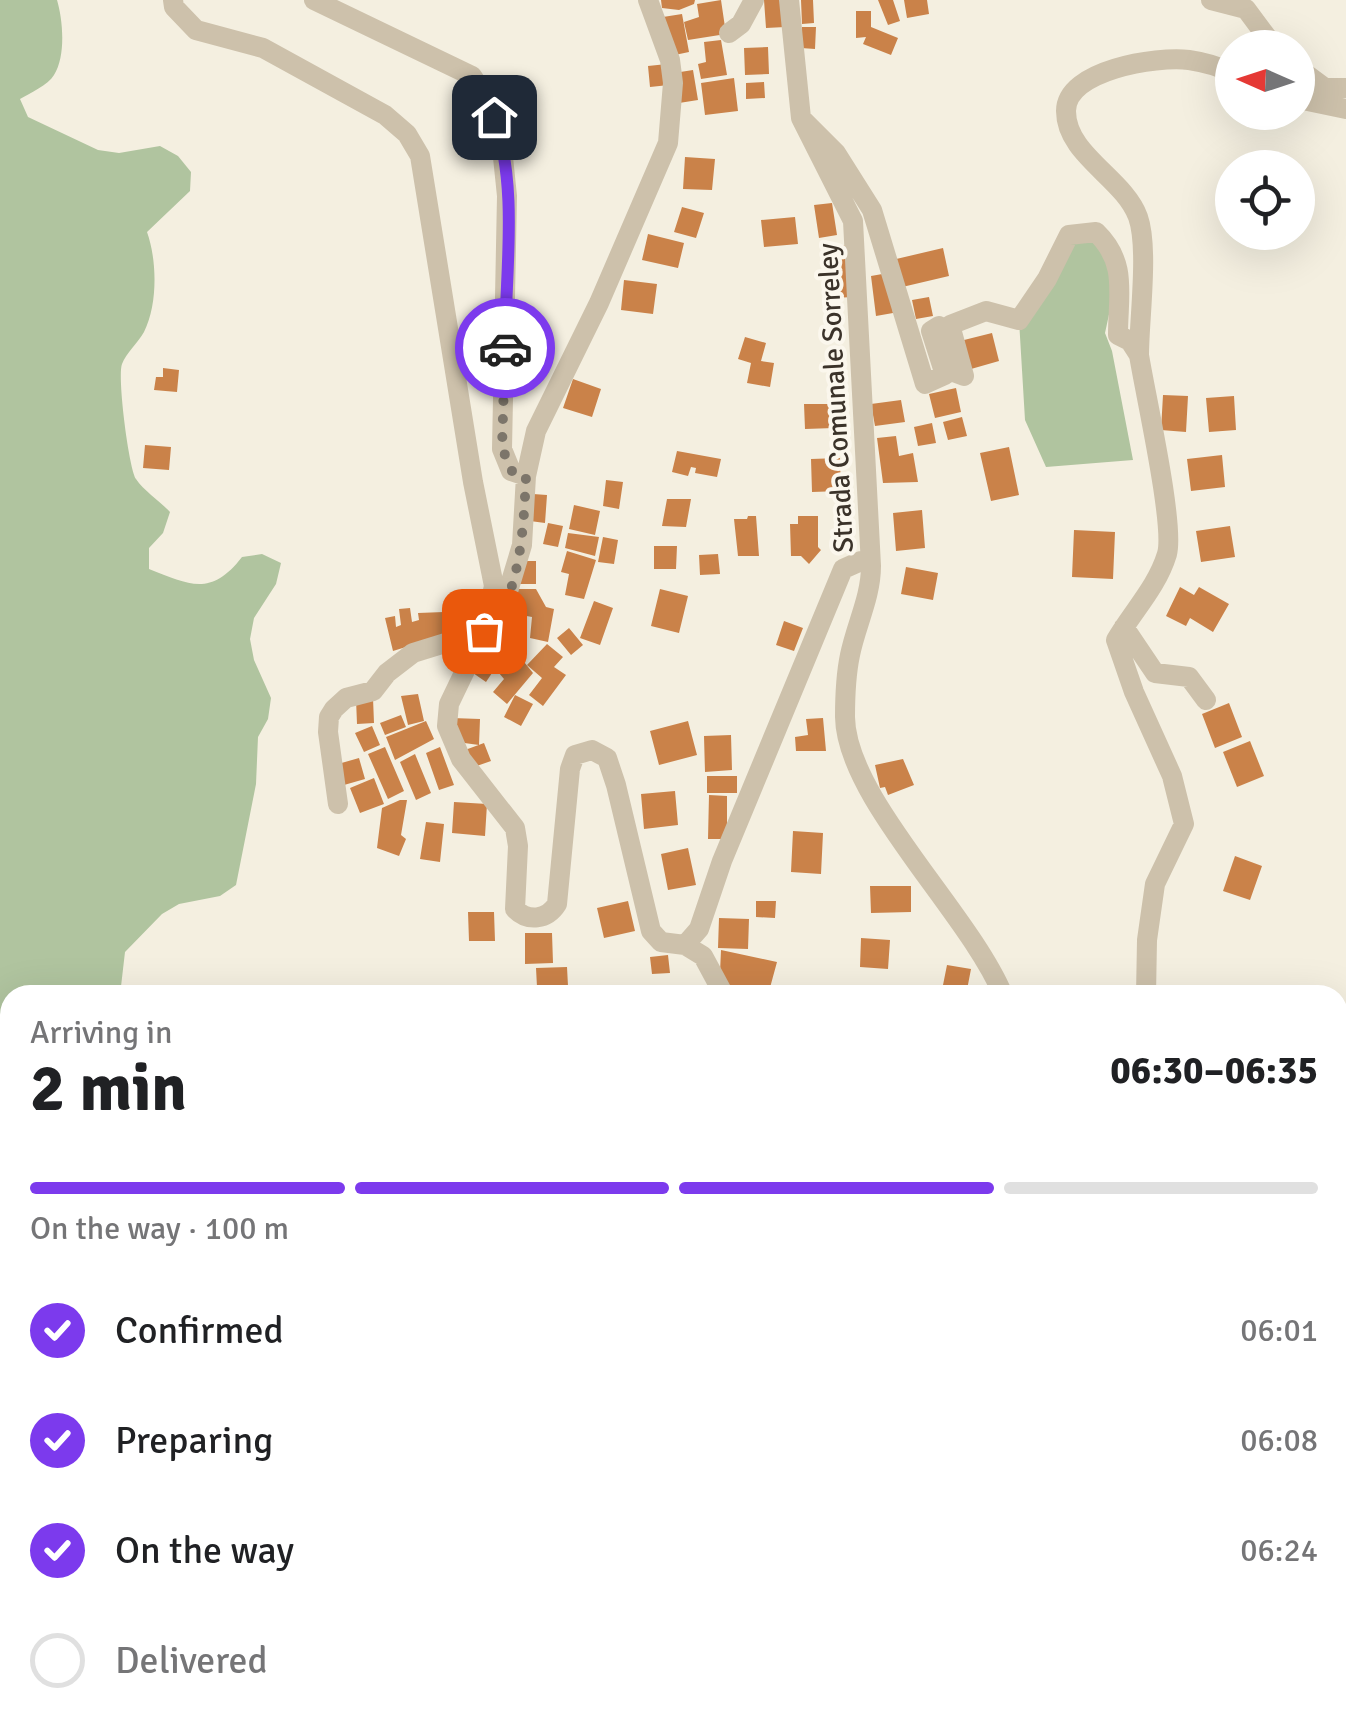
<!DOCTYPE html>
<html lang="en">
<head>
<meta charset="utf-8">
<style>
  :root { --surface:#fff; --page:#f6f6f6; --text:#202124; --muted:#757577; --line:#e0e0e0; --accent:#7c3aed }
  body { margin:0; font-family:Signika,sans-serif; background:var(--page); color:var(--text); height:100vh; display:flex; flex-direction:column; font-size:38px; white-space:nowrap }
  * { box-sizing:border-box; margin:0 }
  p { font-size:32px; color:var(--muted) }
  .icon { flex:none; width:55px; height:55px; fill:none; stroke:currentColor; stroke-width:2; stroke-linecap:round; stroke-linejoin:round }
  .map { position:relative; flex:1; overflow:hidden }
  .drawer { position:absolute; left:0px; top:985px; width:1348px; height:750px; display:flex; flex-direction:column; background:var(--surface); border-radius:30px 30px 0 0; box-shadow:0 10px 40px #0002 }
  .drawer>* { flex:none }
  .needle { width:65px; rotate:273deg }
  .buttons { position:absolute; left:1215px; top:30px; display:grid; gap:20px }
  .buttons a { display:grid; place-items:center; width:100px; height:100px; border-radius:50%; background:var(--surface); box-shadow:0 10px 40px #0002; font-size:50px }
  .pin { position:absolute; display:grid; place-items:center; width:85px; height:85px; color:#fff; margin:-42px; border-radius:20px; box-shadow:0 5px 15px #0006 }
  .courier { position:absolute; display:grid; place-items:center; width:100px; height:100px; margin:-50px; border:8px solid #7c3aed; border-radius:50%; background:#fff; color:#222; box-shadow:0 2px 12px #0007 }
  .head em { font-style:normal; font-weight:800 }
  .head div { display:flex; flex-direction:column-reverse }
  .head { display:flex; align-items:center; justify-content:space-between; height:170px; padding:0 30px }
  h1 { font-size:65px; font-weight:800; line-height:75px }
  .bar { display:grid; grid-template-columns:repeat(4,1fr); gap:15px 10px; align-content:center; height:120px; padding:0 30px }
  .bar i { height:12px; border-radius:8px; background:var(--line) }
  .bar .current { background:var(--accent) }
  .bar p { grid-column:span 4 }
  ol { padding:0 30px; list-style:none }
  li { display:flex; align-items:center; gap:30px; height:110px }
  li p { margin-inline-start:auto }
  li .icon { padding:10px; border-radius:50%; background:var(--accent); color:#fff; stroke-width:4 }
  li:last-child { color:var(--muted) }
  li i { width:55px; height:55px; border:5px solid var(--line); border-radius:50% }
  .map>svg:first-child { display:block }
  .green { fill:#b0c49f }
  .building { fill:#ca8249 }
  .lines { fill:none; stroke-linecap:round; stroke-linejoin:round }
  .minor { stroke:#cdc1ab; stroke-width:20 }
  .done { stroke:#7c756a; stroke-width:10; stroke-dasharray:0 18 }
  .route { stroke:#7c3aed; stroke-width:12 }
  .labels { text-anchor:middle; stroke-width:8; stroke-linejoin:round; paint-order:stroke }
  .street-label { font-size:28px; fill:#3b332a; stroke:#fbf7ed }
</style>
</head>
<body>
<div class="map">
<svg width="1346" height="1735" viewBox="0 0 1346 1735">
  <rect width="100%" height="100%" fill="#f4efe0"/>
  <path class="green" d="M0 0H57C63 20 66 56 54 75 48 85 30 93 20 99L28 117 98 150 119 153 160 146 178 156 191 172 190 191 147 232C157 260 158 304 144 332 138 343 126 353 122 364 117 377 129 469 136 479 144 491 160 501 170 512L163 533 149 548V569C190 585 211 597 242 557L262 554 281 563 276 584 254 618 250 639 254 660 271 698 268 719 258 737 256 784 236 885 220 896 179 904 162 914 125 952 120 995H10V1725H497L489 1735H0Z
    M1096 232 1119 268 1105 333 1112 351 1133 460 1046 467 1025 420 1019 320 1069 235Z
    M1346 1239V1735H1226L1224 1725H1338V1240Z"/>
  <path class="building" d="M661 0H695L694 4 679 10 662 8Z
    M721 0 726 34 688 40 684 22 699 17 697 4Z
    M764 0H784L785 27 766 28Z
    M801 0H813L814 23 802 24Z
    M878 0H893L900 21 888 25Z
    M904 0H927L929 14 907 18Z
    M856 11H871V27L898 38 891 55 863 44 866 37 856 38Z
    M682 14 689 52 670 56 663 17Z
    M802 27H816L815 49 801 48Z
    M721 40 727 75 701 79 698 64 706 62 704 42Z
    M768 47 769 74 745 75 744 48Z
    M667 64 669 85 650 87 648 66Z
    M693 70 698 100 679 103 674 73Z
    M734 78 738 111 705 115 701 83Z
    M764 82 765 98 746 99V83Z
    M685 157 715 159 712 190 683 189Z
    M832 203 837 235 819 238 814 205Z
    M682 207 704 213 696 238 674 232Z
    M795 217 798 244 764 247 761 220Z
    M648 234 684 243 678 268 642 260Z
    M849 245 854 297 832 298 834 246Z
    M943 248 949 276 898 288 892 260Z
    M888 273 893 313 876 316 871 276Z
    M624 280 657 284 653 314 621 310Z
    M929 297 933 316 916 319 912 300Z
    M992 333 999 361 971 369 964 340Z
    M745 337 766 343 761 361 774 363 770 387 747 383 751 363 738 359Z
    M163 368 179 370 177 392 154 390 156 377H163Z
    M573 379 601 389 592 417 563 408Z
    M956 388 961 412 935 418 929 394Z
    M1163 395 1188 396 1186 432 1161 430Z
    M1234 396 1236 430 1209 432 1206 398Z
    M901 400 905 422 875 426 871 404Z
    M804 404H834V428L805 429Z
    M962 417 967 436 948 440 943 422Z
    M932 423 936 443 918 446 914 427Z
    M896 436 899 456 913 453 918 482 883 483 877 438Z
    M145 445 171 447 169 470 143 468Z
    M1009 447 1019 495 991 501 980 453Z
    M677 451 721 459 717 477 695 473 696 468 691 467 688 476 672 472Z
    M1222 455 1225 487 1191 491 1187 459Z
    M840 458 841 491 812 492 811 459Z
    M606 480 623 482 619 509 603 506Z
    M533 494 547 495 545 523 530 521Z
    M667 499H691L686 527 662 526Z
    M574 505 600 511 595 535 569 529Z
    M922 510 925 548 896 551 893 513Z
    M748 516H756L759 556H738L734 519H747Z
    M798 516H818V547L821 550 809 564 801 556H791L790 524H798Z
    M548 523 563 526 558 547 543 544Z
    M1230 526 1235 557 1201 562 1196 531Z
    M1074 530 1115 532 1113 579 1072 577Z
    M568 533 599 537 595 556 565 548Z
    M603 537 618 540 614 564 598 562Z
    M654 546H677L676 569H654Z
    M567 551 596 560 584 599 565 595 569 574 561 572Z
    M718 554 720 574 700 575 699 555Z
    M519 561H536V584H519Z
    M906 567 938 573 933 600 901 594Z
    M1180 587 1194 595 1199 587 1229 604 1213 632 1190 618 1186 626 1166 616Z
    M511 589H536L546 607 554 609 548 642 530 638 532 617 506 612Z
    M660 589 688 596 679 633 651 626Z
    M594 601 613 608 600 645 580 638Z
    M410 608 412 622 419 620 418 613 444 612 451 633 393 651 385 618 395 616 396 627 401 625 399 609Z
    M784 621 803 628 794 651 776 645Z
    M506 623 521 640 516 652 533 673 507 704 493 692 504 679 499 673 494 670 486 682 473 673 487 653 493 657 497 650 489 642Z
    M569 628 583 645 571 655 557 638Z
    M547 644 563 657 554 667 566 675 543 706 529 695 542 678 527 665Z
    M418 694 424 721 408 725 401 696Z
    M515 695 533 704 521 726 504 717Z
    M373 698 374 723 357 724 356 699Z
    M1229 703 1242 737 1215 748 1202 714Z
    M401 715 406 727 385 735 380 723Z
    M452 718 480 719 479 745 457 742Z
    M823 718 826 751H796L795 737 808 735 806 719Z
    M426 721 434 739 395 760 386 737Z
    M688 721 697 755 659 765 650 731Z
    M372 726 380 745 364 752 355 733Z
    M731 735 732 770 705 772 704 736Z
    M1250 741 1264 776 1237 787 1223 752Z
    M484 743 491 761 471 768 465 750Z
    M385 747 404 791 388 799 368 754Z
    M440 747 454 785 439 790 426 753Z
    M415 754 431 793 416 800 400 762Z
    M359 758 365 779 344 785 338 764Z
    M903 759 914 785 888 795 885 787 880 788 875 765Z
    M707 776H737V793H707Z
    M374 778 384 804 360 813 350 788Z
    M675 791 678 825 644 829 641 794Z
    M709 795 727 796V839H708Z
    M400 800H407L401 835 406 839 399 856 377 848 382 808Z
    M454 802 487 804 485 836 452 833Z
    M426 822 444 824 440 862 420 859Z
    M793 831 823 833 821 874 791 872Z
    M688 848 696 885 668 890 661 854Z
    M1235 856 1262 866 1250 900 1223 891Z
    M870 886H911V912L871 913Z
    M628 901 635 931 604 938 597 908Z
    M756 901H776L775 918 756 917Z
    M468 912H494L495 941H469Z
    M719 918 749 919 748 949 718 948Z
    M525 933H552L553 963 525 964Z
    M861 938 890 940 888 969 860 967Z
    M721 950 777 962 768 995 740 986 743 995H728L720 973Z
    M668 955 670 973 652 974 650 957Z
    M947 965 971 969 966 995H941Z
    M567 967 568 986 537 987 536 968Z
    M659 986 660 995H629V989Z
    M1141 1725H1184L1186 1735H1143Z"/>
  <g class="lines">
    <path class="minor" d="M173 0 174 7 196 30 263 48 385 115 407 134 420 156 473 482 494 586 484 631 449 704 447 726 461 759 515 828 518 846 515 909C528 922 547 920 557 904L570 769 575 755 592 750 607 758 616 785 651 931 661 942 685 945 699 929 722 861 843 569 861 561 871 566C871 597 856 625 850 655 846 674 845 698 845 717 846 798 969 913 1003 995
      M314 0 472 76 486 97 501 138 507 196 502 449 511 471 526 476
      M789 0 801 118 853 221 871 566
      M1211 0 1246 9 1275 48
      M729 33 741 24 754 0
      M1298 68 1325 88H1346
      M1298 99 1346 109
      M801 118 836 153 872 210 925 384 945 375 931 331 939 326 956 373 964 376 950 325 986 311 1019 320 1047 279 1069 235 1096 232C1128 263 1118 294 1118 335L1130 341 1139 355C1145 393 1175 525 1167 554 1157 587 1133 611 1116 640L1134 692 1172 776 1184 824 1155 884 1147 940 1146 995
      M1139 355C1139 320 1149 248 1138 217 1124 178 1066 155 1066 111 1066 70 1156 56 1189 60 1203 62 1220 67 1232 73
      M1124 627 1155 673 1189 677 1206 700
      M338 804 328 732 329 717 334 709 346 698 373 691 387 673 413 653 484 631 499 621 522 545 526 476 536 431 599 303 668 143 673 83 670 60 648 0
      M685 945 703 956 724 995
      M1338 1236H1346
      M1216 1725 1218 1735
      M950 1735 952 1725"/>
  </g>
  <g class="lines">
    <path class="done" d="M484 631C521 605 524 520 526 476L512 471 502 448 505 348"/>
    <path class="route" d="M494 117C519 188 505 274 505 348"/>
  </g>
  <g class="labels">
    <g class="street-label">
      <text transform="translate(835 398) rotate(-93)" y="10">Strada Comunale Sorreley</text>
    </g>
  </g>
</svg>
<div class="buttons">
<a><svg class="needle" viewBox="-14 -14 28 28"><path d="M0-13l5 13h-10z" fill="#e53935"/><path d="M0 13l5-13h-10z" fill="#757577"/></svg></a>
<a><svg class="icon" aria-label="locate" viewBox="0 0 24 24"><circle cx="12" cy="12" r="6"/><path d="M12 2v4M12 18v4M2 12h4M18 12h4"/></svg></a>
</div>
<div class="pin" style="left:484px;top:631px;background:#ea580c"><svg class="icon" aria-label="bag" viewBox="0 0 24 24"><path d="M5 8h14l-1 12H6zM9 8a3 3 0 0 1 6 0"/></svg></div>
<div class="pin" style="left:494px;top:117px;background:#1f2937"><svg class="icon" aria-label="home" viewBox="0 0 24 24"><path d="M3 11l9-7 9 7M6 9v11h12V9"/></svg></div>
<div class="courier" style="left:505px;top:348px"><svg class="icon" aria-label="car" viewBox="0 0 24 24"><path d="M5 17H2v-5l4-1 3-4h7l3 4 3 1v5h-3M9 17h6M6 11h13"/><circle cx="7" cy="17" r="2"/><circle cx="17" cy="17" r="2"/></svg></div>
<section class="drawer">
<div class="head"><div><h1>2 min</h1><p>Arriving in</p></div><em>06:30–06:35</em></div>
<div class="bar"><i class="current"></i><i class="current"></i><i class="current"></i><i></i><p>On the way · 100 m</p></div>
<ol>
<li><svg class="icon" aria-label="check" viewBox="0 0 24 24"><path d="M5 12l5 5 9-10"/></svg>Confirmed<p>06:01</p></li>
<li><svg class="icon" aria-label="check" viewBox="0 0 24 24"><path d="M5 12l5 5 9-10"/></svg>Preparing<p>06:08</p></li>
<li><svg class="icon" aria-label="check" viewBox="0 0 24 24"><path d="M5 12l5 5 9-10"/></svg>On the way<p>06:24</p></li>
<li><i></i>Delivered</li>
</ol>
</section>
</div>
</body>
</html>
